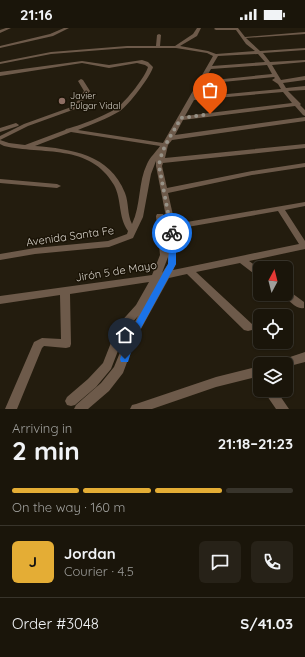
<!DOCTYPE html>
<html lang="en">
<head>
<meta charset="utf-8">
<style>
  :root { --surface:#1a150a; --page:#272218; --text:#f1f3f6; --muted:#9f9f9c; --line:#38342b; --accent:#e4ad35 }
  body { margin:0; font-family:Quicksand,sans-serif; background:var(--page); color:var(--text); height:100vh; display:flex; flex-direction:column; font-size:15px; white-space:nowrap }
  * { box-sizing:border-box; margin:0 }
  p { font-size:13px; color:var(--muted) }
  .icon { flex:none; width:22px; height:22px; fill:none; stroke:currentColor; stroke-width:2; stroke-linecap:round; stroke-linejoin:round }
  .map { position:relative; height:381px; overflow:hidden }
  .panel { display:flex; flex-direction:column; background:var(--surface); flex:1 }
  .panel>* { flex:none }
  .needle { width:26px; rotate:7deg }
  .fabs { position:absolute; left:253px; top:233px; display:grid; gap:8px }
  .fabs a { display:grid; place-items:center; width:40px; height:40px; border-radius:6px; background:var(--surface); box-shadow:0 1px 3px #0004,0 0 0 1px var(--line); font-size:20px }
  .pin { position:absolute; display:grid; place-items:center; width:34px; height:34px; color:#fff; margin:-41px -17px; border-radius:50% 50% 50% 0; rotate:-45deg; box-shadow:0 0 4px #0007 }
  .pin .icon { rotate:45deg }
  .courier { position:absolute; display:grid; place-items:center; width:40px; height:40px; margin:-20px; border:3px solid #1a73e8; border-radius:50%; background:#fff; color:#222; box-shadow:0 1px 5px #0007 }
  .summary em { font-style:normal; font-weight:700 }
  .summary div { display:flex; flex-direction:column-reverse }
  .summary { display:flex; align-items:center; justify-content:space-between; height:68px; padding:0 12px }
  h1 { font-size:26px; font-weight:700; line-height:30px }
  .bar { display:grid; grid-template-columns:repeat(4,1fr); gap:6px 4px; align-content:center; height:48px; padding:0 12px }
  .bar i { height:5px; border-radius:3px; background:var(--line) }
  .bar .current { background:var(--accent) }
  .bar p { grid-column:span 4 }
  .line { display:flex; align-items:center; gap:10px; padding:0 12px; border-top:1px solid var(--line) }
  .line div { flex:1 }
  .round { display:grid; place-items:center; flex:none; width:42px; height:42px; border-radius:6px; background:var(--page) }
  .status { display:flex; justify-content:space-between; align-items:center; height:28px; padding:0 20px; background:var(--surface); direction:ltr }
  .status svg { height:11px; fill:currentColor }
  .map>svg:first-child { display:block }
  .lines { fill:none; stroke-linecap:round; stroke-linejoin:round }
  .minor { fill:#6d5a4a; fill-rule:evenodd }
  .route { fill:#1a73e8 }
  .done { stroke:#979287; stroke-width:4; stroke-dasharray:0 7.2 }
  .education-dot { fill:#8d6e63; stroke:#1a1306; stroke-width:1.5 }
  .labels { text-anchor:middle; stroke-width:3; stroke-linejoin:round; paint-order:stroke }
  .far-poi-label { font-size:9px; fill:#d6d1c8; stroke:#1a1306; text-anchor:start }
  .street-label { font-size:11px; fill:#d6d1c8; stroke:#1a1306 }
</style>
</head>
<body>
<div class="status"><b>21:16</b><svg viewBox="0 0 49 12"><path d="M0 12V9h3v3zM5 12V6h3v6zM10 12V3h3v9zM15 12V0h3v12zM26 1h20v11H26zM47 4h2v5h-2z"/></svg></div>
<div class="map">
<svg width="305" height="381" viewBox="0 0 305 381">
  <rect width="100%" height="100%" fill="#231c0e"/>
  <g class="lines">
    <path class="minor" d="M6 0H11L0 5V2Z
      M64 0H69L53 8 0 20V18L50 6Z
      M197 0H201L197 8 180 18 208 23 216 26 255 23 246 16 236 2H216L214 1 215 0H238L245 9 305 4V6L246 10 260 23 305 20V22L263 25 270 34 305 32V34L272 37 281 52 305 48V52L283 55 286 60 305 58V62L288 63 301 76 300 77 305 82V88L303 87 295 78 183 92 175 107 305 89V93L172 112 168 117 165 130 305 116V120L163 135 162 138 167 160 252 143 305 135V139L252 147 168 165 175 196 305 174V178L285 182 305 213V221L249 233 260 241V249L257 248 240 235 196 244 252 296 253 299 252 302 248 303 244 302 187 246 169 250 136 310 123 345 109 363 88 381H74L76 377 101 355 114 339 126 310 138 288 126 302 111 341 96 359 75 377 71 378 67 377 65 373 67 369 88 351 103 335 118 297 136 277 149 254 70 266 71 316 70 319 66 320 44 318 42 320 17 381H5L34 314 42 310 61 311 60 267 0 276V268L152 247 160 227 156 188 157 186H163L164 188 168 221V199L156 138V133L151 146 143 189 133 210 109 219 35 226 0 232V226L35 220 108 213 127 206 128 203C118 189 122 172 114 157 90 115 42 127 4 118L0 116V112L9 115 25 117 65 102 66 101C76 99 110 86 118 79 126 73 146 48 148 39L145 37 137 35 109 40 82 35 0 48V44L82 33 109 37 142 32 148 34 153 39C151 48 128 78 120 83 107 91 92 96 78 102L163 115 213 28 207 25 176 20H127L51 26 0 36V34L51 24 127 18H156L157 7 159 6 161 7 160 18H175L193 6ZM258 26 265 34 212 38 218 28ZM267 37 272 46 204 53 211 41ZM274 49 275 50 272 52 278 56 281 61 196 69 202 56ZM283 64 292 75 185 88 194 72ZM71 104 160 118C156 124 150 129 147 136 138 154 141 177 132 196 127 186 129 175 125 165 110 126 71 121 35 118ZM278 183 299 216 173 242 176 236V201ZM168 229V236L162 245Z
      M81 51 83 52 90 63 78 80 28 98 0 112V108L24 96 74 78 84 63 78 53Z
      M16 95 19 97 18 98 0 104V100Z
      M0 151 57 156 61 158 57 160 0 155Z
      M286 262 289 263 304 274V280C296 282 289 272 283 267L282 266H286Z
      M305 324V334L286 339V336H277L278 333Z
      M260 338V348L216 359 152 381H130L132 377 136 376 216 349Z
      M263 362H276L289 381H276Z"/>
  </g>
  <path class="route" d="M170 203 176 205V236L135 311 128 334H121L120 331 127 310 168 236Z"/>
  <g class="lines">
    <path class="done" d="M172 205 159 138C161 120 173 105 181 90L210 86"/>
  </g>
  <circle class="education-dot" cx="62" cy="73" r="4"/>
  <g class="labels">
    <g class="far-poi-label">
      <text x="70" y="71">Javier<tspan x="70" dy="10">Pulgar Vidal</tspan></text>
    </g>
    <g class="street-label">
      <text transform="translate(70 208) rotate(-8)" y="4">Avenida Santa Fe</text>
      <text transform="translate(116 243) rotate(-9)" y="4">Jirón 5 de Mayo</text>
    </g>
  </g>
</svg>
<div class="fabs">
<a><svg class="needle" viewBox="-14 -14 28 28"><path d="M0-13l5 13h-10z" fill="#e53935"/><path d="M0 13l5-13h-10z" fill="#9f9f9c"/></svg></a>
<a><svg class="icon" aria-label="locate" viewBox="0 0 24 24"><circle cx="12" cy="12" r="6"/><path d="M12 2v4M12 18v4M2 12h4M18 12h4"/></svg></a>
<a><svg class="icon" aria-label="layers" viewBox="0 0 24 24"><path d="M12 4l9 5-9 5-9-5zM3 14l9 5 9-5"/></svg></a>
</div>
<div class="pin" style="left:210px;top:86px;background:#ea580c"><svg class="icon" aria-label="bag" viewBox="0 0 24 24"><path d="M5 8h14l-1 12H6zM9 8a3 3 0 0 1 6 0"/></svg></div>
<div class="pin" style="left:125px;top:331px;background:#1f2937"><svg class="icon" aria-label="home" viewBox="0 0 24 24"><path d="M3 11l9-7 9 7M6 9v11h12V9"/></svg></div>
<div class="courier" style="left:172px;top:205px"><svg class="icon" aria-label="bike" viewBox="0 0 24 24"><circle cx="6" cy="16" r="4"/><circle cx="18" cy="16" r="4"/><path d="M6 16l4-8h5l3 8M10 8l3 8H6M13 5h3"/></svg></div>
</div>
<section class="panel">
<div class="summary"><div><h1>2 min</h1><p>Arriving in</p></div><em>21:18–21:23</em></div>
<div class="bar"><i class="current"></i><i class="current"></i><i class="current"></i><i></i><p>On the way · 160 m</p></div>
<div class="line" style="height:72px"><b class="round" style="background:var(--accent);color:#111">J</b><div><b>Jordan</b><p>Courier · 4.5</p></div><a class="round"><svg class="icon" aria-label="chat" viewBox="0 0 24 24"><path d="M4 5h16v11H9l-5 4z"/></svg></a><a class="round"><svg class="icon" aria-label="phone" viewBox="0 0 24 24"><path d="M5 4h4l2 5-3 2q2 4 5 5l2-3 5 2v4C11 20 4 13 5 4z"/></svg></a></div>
<div class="line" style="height:52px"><div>Order #3048</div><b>S/41.03</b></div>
</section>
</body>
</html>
